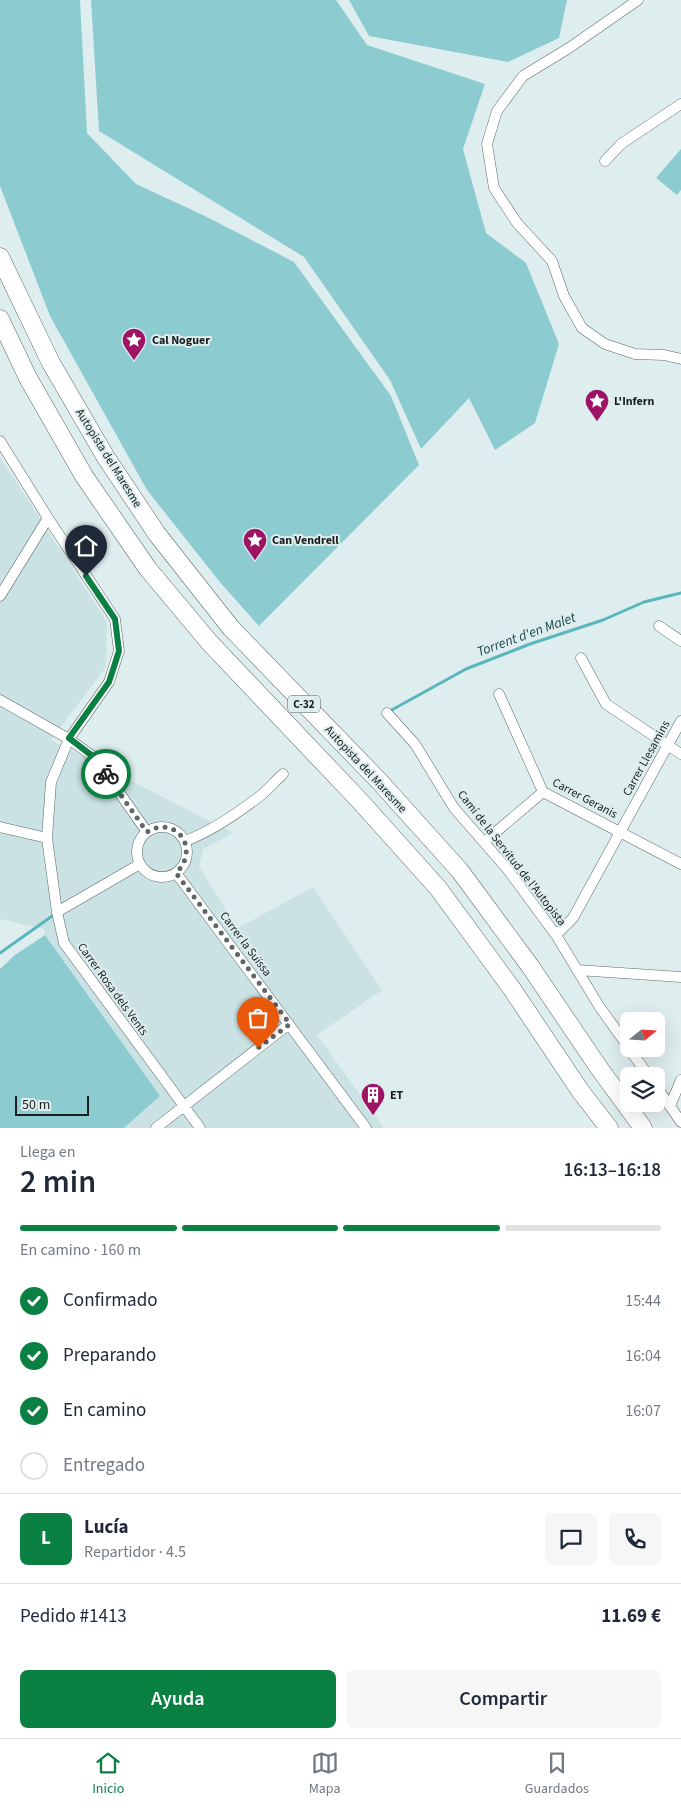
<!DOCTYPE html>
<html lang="es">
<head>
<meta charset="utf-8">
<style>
  :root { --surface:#fff; --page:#f6f6f7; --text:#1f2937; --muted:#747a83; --line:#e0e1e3; --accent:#0b8043 }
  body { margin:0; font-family:"Source Sans 3",sans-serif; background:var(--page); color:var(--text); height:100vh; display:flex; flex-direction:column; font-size:19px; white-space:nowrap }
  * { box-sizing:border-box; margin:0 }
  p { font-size:16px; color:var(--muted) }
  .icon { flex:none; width:28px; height:28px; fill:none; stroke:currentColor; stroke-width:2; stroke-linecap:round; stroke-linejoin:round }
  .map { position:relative; height:1128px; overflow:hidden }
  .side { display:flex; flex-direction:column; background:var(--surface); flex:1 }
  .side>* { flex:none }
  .needle { width:32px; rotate:72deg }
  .controls { position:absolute; left:620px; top:1012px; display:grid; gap:10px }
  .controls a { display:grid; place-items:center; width:45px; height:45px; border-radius:8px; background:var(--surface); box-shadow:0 5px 20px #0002; font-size:25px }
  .scale { position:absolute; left:15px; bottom:12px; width:74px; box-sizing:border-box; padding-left:5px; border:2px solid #191e1f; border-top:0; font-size:14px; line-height:18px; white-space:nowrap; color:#191e1f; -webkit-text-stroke:4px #deedee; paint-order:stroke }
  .pin { position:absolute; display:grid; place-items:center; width:42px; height:42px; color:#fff; margin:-51px -21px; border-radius:50% 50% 50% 0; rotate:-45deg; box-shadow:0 0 5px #0007 }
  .pin .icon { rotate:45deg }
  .courier { position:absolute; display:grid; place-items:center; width:50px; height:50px; margin:-25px; border:4px solid #0b8043; border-radius:50%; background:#fff; color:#222; box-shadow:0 1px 6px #0007 }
  .overview em { font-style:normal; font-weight:600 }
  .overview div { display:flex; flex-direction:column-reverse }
  .overview { display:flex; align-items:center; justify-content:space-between; height:85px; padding:0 20px }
  h1 { font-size:32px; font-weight:600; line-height:38px }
  .bar { display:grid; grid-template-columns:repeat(4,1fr); gap:8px 5px; align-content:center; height:60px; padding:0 20px }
  .bar i { height:6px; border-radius:4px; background:var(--line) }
  .bar .selected { background:var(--accent) }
  .bar p { grid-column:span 4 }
  .line { display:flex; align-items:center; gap:12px; padding:0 20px; border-top:1px solid var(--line) }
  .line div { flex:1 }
  .round { display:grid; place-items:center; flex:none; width:52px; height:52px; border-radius:8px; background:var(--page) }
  ol { padding:0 20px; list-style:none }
  li { display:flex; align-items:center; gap:15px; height:55px }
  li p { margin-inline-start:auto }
  li .icon { padding:5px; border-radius:50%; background:var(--accent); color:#fff; stroke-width:4 }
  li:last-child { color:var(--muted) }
  li i { width:28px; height:28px; border:2px solid var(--line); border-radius:50% }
  .button { display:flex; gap:10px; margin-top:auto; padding:10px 20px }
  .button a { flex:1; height:58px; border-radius:8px; background:var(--accent); color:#fff; font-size:20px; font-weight:600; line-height:58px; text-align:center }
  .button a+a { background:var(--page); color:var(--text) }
  .dock { display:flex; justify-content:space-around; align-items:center; height:70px; border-top:1px solid var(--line); background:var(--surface); font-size:14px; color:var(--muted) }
  .dock a { display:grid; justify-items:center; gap:2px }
  .dock .selected { color:var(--accent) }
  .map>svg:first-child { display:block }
  .built { fill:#cae2e4 }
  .green { fill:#8cccd1 }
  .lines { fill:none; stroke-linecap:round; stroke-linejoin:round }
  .stream { stroke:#59b6bd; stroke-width:3 }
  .street-casing { stroke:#5b6969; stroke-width:11 }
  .highway-casing { stroke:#5b6969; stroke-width:19 }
  .street { stroke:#fff; stroke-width:10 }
  .highway { stroke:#fff; stroke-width:18 }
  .done { stroke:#5e6667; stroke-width:5; stroke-dasharray:0 9 }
  .route { stroke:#0b8043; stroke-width:6 }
  .labels { text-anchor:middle; stroke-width:4; stroke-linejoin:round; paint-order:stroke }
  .shield { fill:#deedee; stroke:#545c5d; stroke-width:1 }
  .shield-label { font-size:11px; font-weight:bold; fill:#191e1f }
  .poi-label { font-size:12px; font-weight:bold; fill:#191e1f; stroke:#deedee; text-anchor:start }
  .street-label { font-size:12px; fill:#191e1f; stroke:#deedee }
  .water-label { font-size:14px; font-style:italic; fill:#1d484b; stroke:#deedee }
</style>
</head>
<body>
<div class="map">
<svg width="681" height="1128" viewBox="0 0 681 1128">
  <rect width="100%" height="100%" fill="#deedee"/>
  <path class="built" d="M0 457 107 622 106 667 51 740 233 833 203 849 199 867 238 928 313 887 382 990 317 1035 384 1128H124L160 1096 45 935 44 929 0 919Z"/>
  <path class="green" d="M0 0H80L87 133 136 184 205 216 294 262 391 396 419 465 259 626 219 581 147 490 50 316 0 186Z
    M91 0H336L367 45 485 84 463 149 486 233 526 263 559 344 535 423 495 450 469 398 421 449 390 380 304 257 99 131Z
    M349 0H567L559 38 508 62 369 36Z
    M681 149V190L677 195 656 178Z
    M45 935 160 1096 124 1128H0V969L15 955Z"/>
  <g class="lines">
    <path class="stream" d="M388 712 466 669 530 644 603 620 644 602 681 593
      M0 953 55 914"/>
    <defs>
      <path id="street" d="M638 0 569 48 523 76 497 111 487 144 494 188 517 223 552 261 564 296 582 328 605 344 635 354 664 355 681 359
        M605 161 621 144 681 104
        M0 441 48 518 115 619 119 651 109 682 69 739 51 782 47 838 57 912
        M0 596 48 518
        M659 626 681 641
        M581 658 606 704 681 754
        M499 694 543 792 681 864
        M0 700 69 739 95 758 147 832
        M387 713 415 744 454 808 508 870 556 935 599 1006 629 1048
        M0 827 47 838
        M137 852a25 25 0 1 1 50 0a25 25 0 1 1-50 0Z
        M185 841C210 832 239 812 260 796 268 790 275 781 283 774
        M484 842 543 792
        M140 864 57 912 64 943 200 1128
        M176 873 366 1128
        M556 935 573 918 681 721
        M577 970 681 977
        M629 1049 649 1076
        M656 1086 681 1122
        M670 1106 681 1080
        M156 1128 289 1024"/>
      <path id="highway" d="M0 257 51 363 105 456 157 534 231 628 380 782 460 871 530 966 599 1068 643 1128
        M0 319 28 378 84 476 148 569 210 643 359 800 438 888 512 989 581 1092 609 1128"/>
    </defs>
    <use href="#street" class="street-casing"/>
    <use href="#highway" class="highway-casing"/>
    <use href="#street" class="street"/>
    <use href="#highway" class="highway"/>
  </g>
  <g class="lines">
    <path class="done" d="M106 774 147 832C176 814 201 849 176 873L290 1024 258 1048"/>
    <path class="route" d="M86 576 115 619 119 651 109 682 69 738 95 758 106 774"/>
  </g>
  <defs>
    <symbol id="sight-pin" viewBox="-11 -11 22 30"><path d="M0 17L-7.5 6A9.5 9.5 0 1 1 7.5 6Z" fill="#9d1464" stroke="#deedee"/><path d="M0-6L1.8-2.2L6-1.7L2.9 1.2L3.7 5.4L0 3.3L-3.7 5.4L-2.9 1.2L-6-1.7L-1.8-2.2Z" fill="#fff"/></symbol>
    <symbol id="building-pin" viewBox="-11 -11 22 30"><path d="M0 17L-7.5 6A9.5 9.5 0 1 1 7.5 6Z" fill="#9d1464" stroke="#deedee"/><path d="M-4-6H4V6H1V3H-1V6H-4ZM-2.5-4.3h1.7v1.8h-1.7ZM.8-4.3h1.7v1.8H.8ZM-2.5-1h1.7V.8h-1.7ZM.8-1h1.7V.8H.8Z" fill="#fff"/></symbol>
  </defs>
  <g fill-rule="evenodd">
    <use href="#sight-pin" x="120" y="326" width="28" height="38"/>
    <use href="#sight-pin" x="583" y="387" width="28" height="38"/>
    <use href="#sight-pin" x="241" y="526" width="28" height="38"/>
    <use href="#building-pin" x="359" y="1081" width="28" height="38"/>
  </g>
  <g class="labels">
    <rect class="shield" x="288" y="695.5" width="32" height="17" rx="4"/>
    <g class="shield-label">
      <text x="304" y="708">C-32</text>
    </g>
    <g class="poi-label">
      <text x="152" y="344">Cal Noguer</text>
      <text x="614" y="405">L'Infern</text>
      <text x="272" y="544">Can Vendrell</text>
      <text x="390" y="1099">ET</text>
    </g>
    <g class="street-label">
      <text transform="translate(109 458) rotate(58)" y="4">Autopista del Maresme</text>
      <text transform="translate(646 758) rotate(-61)" y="4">Carrer Llesamins</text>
      <text transform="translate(366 769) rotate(47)" y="4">Autopista del Maresme</text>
      <text transform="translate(585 798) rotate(28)" y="4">Carrer Geranis</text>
      <text transform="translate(512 858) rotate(52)" y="4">Camí de la Servitud de l'Autopista</text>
      <text transform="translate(246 944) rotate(53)" y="4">Carrer la Suïssa</text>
      <text transform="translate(113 989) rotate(54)" y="4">Carrer Rosa dels Vents</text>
    </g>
    <g class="water-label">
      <text transform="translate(526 634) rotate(-20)" y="5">Torrent d'en Malet</text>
    </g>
  </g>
</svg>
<div class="controls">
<a><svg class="needle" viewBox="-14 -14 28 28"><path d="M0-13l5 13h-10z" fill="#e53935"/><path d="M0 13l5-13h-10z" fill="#747a83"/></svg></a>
<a><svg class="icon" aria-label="layers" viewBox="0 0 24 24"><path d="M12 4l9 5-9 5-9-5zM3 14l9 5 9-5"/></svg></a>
</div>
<div class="scale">50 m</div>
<div class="pin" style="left:258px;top:1048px;background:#ea580c"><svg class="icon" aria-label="bag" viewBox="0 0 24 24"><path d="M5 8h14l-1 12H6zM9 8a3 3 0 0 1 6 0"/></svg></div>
<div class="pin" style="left:86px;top:576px;background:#1f2937"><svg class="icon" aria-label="home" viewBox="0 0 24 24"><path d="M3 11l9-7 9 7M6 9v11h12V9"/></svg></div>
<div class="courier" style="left:106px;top:774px"><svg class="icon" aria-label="bike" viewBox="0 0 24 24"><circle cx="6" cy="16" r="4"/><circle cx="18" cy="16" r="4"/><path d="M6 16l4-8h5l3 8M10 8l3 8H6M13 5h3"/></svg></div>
</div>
<section class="side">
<div class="overview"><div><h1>2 min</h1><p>Llega en</p></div><em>16:13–16:18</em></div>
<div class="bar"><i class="selected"></i><i class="selected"></i><i class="selected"></i><i></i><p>En camino · 160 m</p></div>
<ol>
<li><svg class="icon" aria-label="check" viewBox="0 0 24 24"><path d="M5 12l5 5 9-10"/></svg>Confirmado<p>15:44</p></li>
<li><svg class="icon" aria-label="check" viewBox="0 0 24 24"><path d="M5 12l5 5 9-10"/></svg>Preparando<p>16:04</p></li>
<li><svg class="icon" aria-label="check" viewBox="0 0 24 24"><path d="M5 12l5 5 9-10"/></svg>En camino<p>16:07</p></li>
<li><i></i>Entregado</li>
</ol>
<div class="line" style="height:90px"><b class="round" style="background:var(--accent);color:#fff">L</b><div><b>Lucía</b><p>Repartidor · 4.5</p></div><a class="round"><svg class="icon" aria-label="chat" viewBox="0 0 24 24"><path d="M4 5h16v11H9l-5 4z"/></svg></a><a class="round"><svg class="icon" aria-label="phone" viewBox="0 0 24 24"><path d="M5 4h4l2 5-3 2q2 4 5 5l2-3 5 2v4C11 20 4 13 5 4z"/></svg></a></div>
<div class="line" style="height:65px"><div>Pedido #1413</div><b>11.69 €</b></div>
<div class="button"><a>Ayuda</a><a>Compartir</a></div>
</section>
<nav class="dock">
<a class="selected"><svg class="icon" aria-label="home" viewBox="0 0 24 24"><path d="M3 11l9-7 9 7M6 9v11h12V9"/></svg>Inicio</a>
<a><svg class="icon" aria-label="map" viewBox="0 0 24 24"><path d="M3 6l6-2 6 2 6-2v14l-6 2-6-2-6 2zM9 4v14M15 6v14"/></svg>Mapa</a>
<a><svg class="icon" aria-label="saved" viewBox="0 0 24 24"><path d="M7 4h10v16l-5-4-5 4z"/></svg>Guardados</a>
</nav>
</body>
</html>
